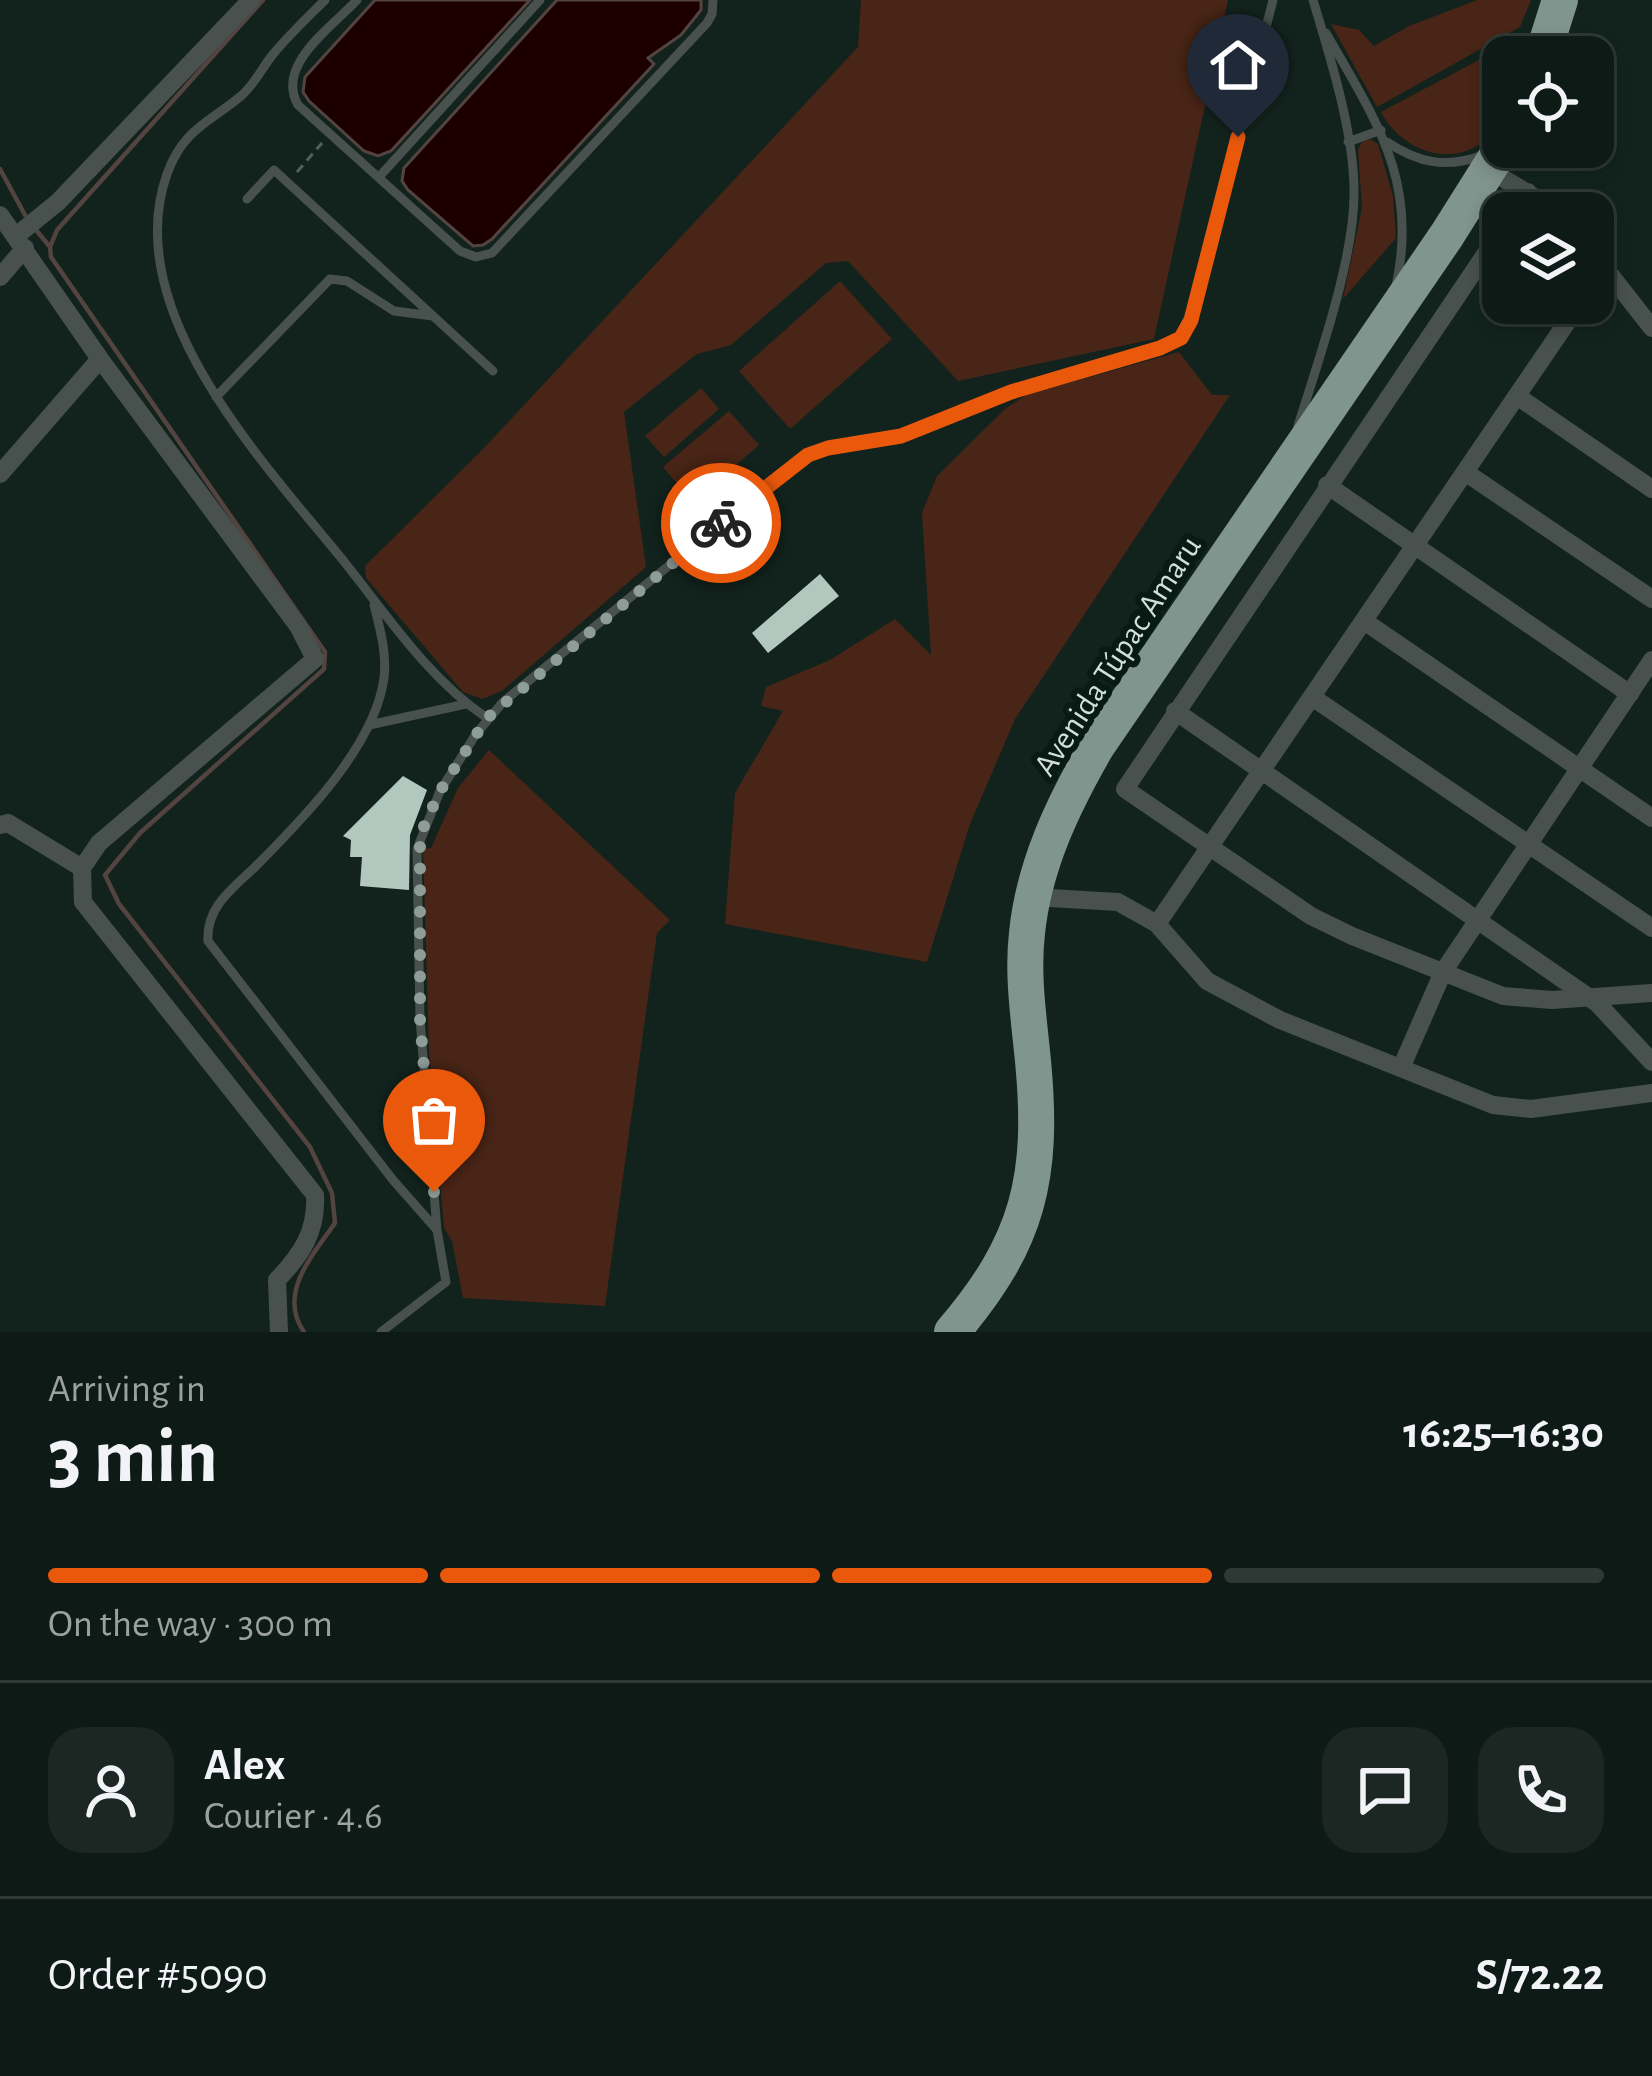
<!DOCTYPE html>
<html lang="en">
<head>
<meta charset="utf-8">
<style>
  :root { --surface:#0e1a16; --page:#1c2723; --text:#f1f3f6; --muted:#9ba1a1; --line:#2e3835; --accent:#ea580c }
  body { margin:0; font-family:"Alegreya Sans",sans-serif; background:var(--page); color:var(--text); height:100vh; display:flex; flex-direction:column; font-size:45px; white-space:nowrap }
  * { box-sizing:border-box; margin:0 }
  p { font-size:39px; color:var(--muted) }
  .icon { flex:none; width:66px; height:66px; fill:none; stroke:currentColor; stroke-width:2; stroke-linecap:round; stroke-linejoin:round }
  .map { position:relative; height:1332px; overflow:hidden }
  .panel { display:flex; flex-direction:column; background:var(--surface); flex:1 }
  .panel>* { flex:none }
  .fabs { position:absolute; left:1482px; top:36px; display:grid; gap:24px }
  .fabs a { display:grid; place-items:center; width:132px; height:132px; border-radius:24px; background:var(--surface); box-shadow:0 6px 18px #0003,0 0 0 3px var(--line); font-size:60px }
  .pin { position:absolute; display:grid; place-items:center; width:102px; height:102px; color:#fff; margin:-123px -51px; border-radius:50% 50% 50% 0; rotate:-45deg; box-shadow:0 0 12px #0007 }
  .pin .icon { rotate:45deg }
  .courier { position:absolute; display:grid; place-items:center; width:120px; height:120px; margin:-60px; border:9px solid #ea580c; border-radius:50%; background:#fff; color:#222; box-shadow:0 3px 15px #0007 }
  .summary em { font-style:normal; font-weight:700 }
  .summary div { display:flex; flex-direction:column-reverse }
  .summary { display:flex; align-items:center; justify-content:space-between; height:204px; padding:0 48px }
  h1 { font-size:78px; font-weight:700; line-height:90px }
  .bar { display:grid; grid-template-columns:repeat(4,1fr); gap:18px 12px; align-content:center; height:144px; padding:0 48px }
  .bar i { height:15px; border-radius:9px; background:var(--line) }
  .bar .selected { background:var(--accent) }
  .bar p { grid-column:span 4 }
  .line { display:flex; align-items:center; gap:30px; padding:0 48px; border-top:3px solid var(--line) }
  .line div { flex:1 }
  .round { display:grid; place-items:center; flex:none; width:126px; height:126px; border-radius:36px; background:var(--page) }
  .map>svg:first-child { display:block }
  .green { fill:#482516 }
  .water { fill:#1c0000; stroke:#534341; stroke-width:3 }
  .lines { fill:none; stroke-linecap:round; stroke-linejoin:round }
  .stream { stroke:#534341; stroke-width:4.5 }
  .building { fill:#b2c8bf }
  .path { stroke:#51605a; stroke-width:3; stroke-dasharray:9 6; stroke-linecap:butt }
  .lane { stroke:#48514d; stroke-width:9 }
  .street { stroke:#48514d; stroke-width:18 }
  .highway { stroke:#80958d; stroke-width:36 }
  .done { stroke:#8f9d98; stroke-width:12; stroke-dasharray:0 21.6 }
  .route { stroke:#ea580c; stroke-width:15 }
  .labels { text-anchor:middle; stroke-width:12; stroke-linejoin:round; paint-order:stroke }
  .street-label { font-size:33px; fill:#d3deda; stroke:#081a14 }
</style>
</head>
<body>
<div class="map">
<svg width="1652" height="1332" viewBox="0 0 1652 1332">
  <rect width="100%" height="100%" fill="#12231d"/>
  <path class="green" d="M861 0H1228L1154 339 958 381 848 261 826 263 731 345 697 354 624 412 646 567 502 691 482 699 463 692 366 578 365 566 484 448 858 47Z
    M1477 0H1531L1520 27 1377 107 1331 24 1359 30 1374 46 1409 26Z
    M1507 45H1530L1525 57H1503C1503 72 1506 91 1503 105 1488 173 1410 166 1381 112Z
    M1370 139 1378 144 1393 196 1396 238 1343 299 1362 208 1358 150 1362 142Z
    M840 281 892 339 790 429 739 371Z
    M1179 352 1212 395H1230L1015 719 970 824 927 962 725 924 735 793 783 711 761 706 766 687 830 660 895 619 931 655 922 513 937 476 1005 409 1026 395Z
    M701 388 719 409 664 457 645 436Z
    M729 411 759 445 693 502 663 467Z
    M489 750 670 920 657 933 605 1306 463 1298 452 1241 444 1228 429 1052 423 849 431 848 458 788Z"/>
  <path class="water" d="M375 0H530L391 151 378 156 364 151 309 101 303 92 305 77Z
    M557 0H701V10L681 35 648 58 654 64 492 239 483 245 473 246 408 190 402 181 404 168Z"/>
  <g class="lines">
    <path class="stream" d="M263 0 57 230 50 247 51 257 325 652 324 669 140 833 105 875 119 904 310 1147 332 1193 335 1223C313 1255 277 1293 304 1332
      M0 169 25 215
      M36 230 50 247"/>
  </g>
  <path class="building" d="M766 501 776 513 732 549 721 537Z
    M820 574 839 596 768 653 752 633Z
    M403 776 427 790 410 835 409 890 360 886 362 857H350L351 840 343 836Z"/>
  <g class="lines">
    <path class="path" d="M297 172 322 143"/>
    <path class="lane" d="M325 0C308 17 290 34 274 53 263 66 255 84 241 96 210 122 183 129 167 174 118 312 267 466 346 564 389 618 429 679 487 718
      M357 0C332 27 275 65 298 105L460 251 476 257 492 253 707 23 712 14 713 0
      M1326 33C1376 121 1419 181 1396 286
      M1348 142 1381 130
      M1387 142C1418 163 1447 169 1483 155
      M379 177 540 0
      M247 199 274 170 493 371
      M216 397 330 279 347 281 394 311 433 316
      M1298 426C1318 361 1355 258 1354 191 1354 133 1330 56 1313 0
      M374 605C380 629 387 653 384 678 375 746 302 820 255 867 232 889 206 907 208 941L393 1180 437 1230
      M369 725 466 704
      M381 1332 446 1282 437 1230 420 1019 417 849 440 791 476 734 503 702 790 466 828 448 900 436 1011 392 1161 348 1181 339 1191 320 1273 0"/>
    <path class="street" d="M1489 170 1561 213
      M1513 213 1528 192
      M0 215 100 359 298 626 315 659 99 843 82 868 83 902 315 1195C317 1231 302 1254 277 1280L279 1332
      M1503 228 1125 789 1311 916 1352 936 1503 996 1552 1000 1652 993
      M16 236 58 202 251 0
      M1593 253 1652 328
      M0 277 25 248
      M1517 396 1652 489
      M1465 472 1652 599
      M0 474 100 359
      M1327 485 1630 694
      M1364 621 1652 818
      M1312 697 1652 928
      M1175 711 1597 1003 1652 1062
      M0 825 8 823 82 868
      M1033 897 1118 902 1157 924 1207 981 1280 1020 1493 1105 1531 1109 1652 1093
      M1157 924 1580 303
      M1401 1068 1443 972 1652 660"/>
    <path class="highway" d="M1542 57 1560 0
      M952 1332C1029 1242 1044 1177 1033 1061 1029 1019 1022 976 1027 933 1034 865 1063 805 1097 746L1447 235 1503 146"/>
  </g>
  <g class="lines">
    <path class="done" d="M434 1192 420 1019V835L440 791 487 718 721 523"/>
    <path class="route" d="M721 523 808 455 828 448 901 436 1011 392 1160 348 1181 338 1191 320 1238 137"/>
  </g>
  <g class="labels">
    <g class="street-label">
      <text transform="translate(1116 655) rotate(-57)" y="12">Avenida Túpac Amaru</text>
    </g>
  </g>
</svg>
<div class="fabs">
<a><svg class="icon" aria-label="locate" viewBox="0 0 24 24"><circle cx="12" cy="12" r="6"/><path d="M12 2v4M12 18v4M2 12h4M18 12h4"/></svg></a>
<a><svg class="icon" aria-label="layers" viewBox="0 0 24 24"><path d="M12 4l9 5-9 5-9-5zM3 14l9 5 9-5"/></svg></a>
</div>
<div class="pin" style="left:434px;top:1192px;background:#ea580c"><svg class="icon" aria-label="bag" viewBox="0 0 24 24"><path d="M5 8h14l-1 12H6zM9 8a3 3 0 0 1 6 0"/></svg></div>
<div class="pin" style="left:1238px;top:137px;background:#1f2937"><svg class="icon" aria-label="home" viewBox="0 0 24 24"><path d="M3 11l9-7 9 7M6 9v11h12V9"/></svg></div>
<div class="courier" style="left:721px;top:523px"><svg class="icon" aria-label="bike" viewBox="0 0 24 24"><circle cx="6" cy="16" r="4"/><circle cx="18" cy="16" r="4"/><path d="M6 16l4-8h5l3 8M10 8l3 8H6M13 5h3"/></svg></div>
</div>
<section class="panel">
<div class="summary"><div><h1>3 min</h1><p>Arriving in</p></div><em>16:25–16:30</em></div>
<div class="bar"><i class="selected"></i><i class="selected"></i><i class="selected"></i><i></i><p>On the way · 300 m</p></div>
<div class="line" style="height:216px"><a class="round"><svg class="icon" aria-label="person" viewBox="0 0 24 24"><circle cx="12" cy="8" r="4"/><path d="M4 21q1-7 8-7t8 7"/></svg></a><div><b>Alex</b><p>Courier · 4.6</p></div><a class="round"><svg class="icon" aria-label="chat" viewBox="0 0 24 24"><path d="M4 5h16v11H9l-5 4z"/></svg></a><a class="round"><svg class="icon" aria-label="phone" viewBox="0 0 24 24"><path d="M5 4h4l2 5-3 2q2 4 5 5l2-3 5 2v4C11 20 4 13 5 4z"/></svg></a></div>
<div class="line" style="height:156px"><div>Order #5090</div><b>S/72.22</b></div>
</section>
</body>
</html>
